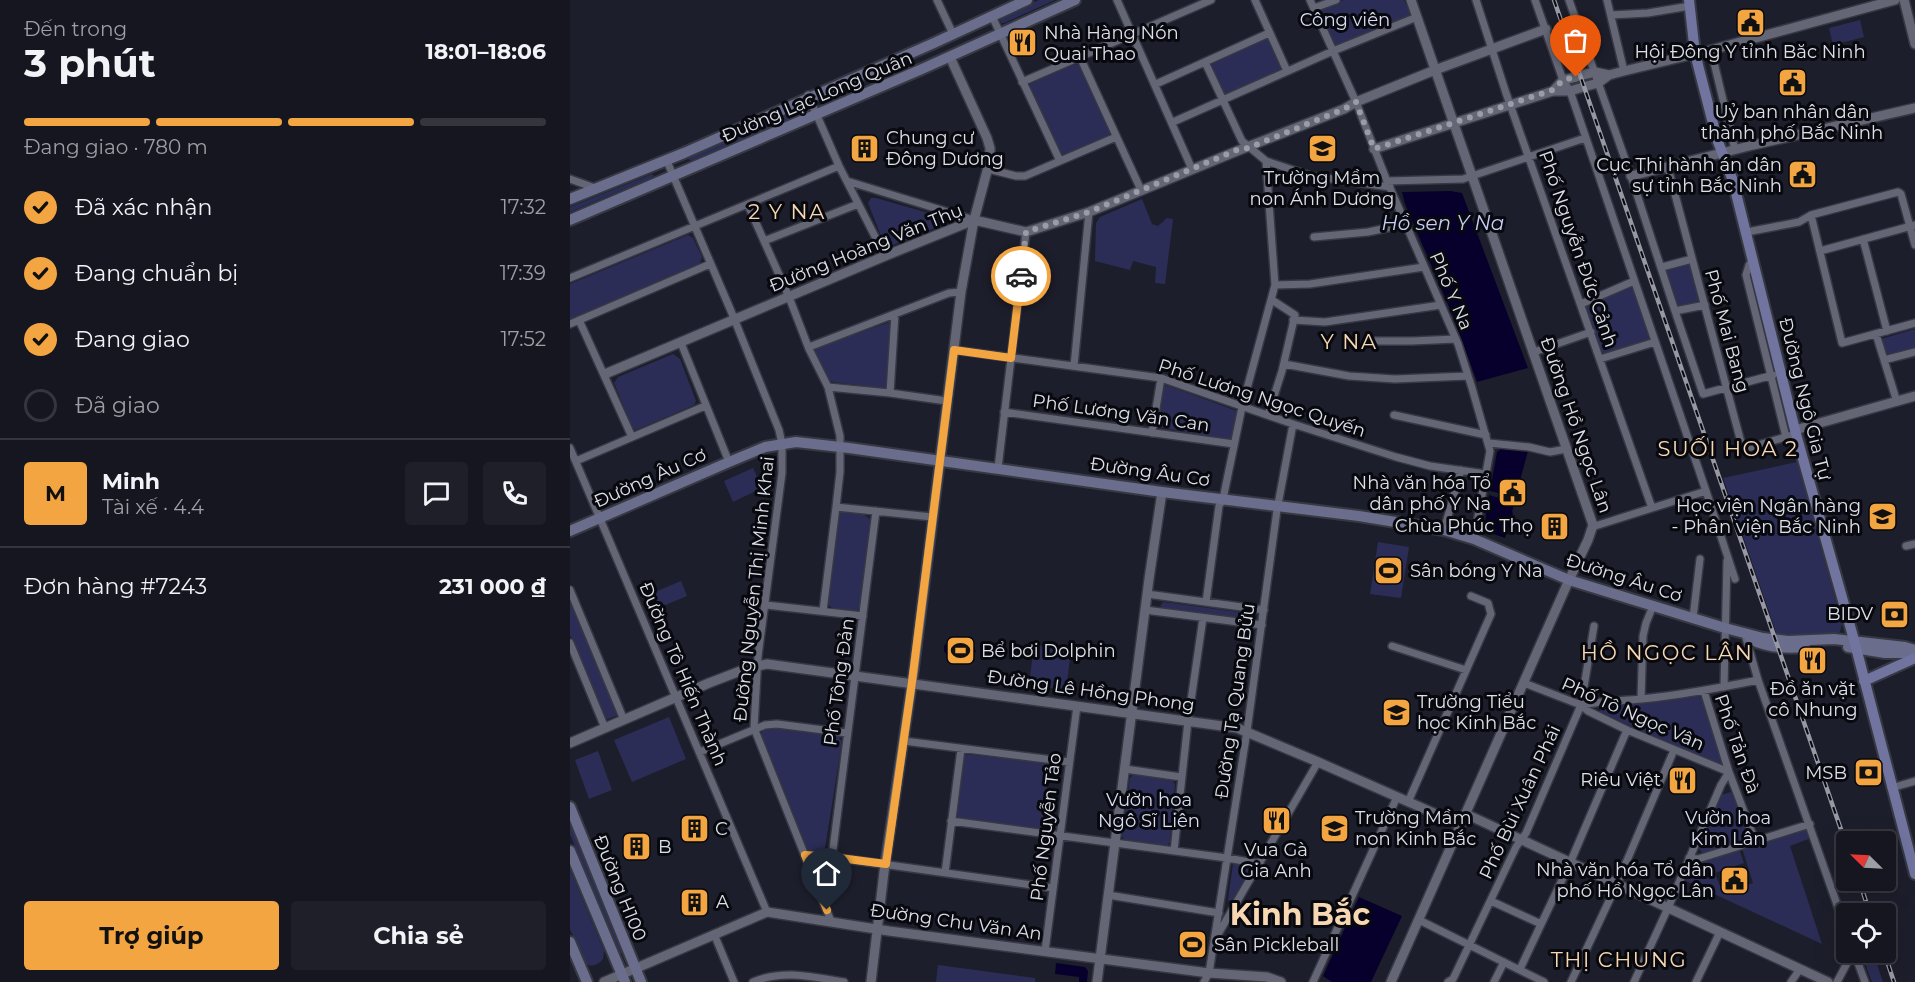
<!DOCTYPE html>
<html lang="vi">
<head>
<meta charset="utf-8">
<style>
  :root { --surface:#161620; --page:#1f1f29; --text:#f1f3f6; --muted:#9e9fa5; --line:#35353e; --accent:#f2a541 }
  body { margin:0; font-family:Montserrat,sans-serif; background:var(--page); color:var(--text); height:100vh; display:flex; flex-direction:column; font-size:22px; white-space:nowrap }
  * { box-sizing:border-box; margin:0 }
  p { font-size:20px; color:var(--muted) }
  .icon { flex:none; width:33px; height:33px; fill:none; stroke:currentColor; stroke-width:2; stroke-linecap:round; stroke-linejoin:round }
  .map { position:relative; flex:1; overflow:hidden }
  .sheet { display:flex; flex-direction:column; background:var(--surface); width:570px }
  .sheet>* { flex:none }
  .needle { width:39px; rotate:294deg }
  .tools { position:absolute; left:1266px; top:831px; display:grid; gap:12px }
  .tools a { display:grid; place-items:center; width:60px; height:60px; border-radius:6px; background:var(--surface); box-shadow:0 6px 24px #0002,0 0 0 2px var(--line); font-size:30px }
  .pin { position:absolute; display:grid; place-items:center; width:51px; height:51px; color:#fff; margin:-62px -26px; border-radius:50% 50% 50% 0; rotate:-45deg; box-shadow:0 0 6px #0007 }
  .pin .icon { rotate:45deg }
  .courier { position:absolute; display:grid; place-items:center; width:60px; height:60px; margin:-30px; border:4px solid #f2a541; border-radius:50%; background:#fff; color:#222; box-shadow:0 2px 8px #0007 }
  .summary em { font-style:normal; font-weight:700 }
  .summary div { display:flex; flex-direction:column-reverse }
  .summary { display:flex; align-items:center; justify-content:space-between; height:102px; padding:0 24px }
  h1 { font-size:39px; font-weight:700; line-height:45px }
  .bar { display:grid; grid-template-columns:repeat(4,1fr); gap:9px 6px; align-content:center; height:72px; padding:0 24px }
  .bar i { height:8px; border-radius:4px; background:var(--line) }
  .bar .on { background:var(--accent) }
  .bar p { grid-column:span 4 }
  .line { display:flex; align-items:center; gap:15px; padding:0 24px; border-top:2px solid var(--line) }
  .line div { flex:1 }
  .round { display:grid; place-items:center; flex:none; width:63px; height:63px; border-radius:6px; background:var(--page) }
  ol { padding:0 24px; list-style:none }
  li { display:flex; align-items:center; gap:18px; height:66px }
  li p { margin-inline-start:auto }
  li .icon { padding:6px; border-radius:50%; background:var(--accent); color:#111; stroke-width:4 }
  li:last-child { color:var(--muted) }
  li i { width:33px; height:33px; border:3px solid var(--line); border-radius:50% }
  .cta { display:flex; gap:12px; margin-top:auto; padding:12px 24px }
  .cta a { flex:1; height:69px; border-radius:6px; background:var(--accent); color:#111; font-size:24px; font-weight:700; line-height:69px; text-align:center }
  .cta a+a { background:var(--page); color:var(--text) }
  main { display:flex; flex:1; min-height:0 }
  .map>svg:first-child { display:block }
  .green { fill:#2b2d57 }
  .water { fill:#07002d }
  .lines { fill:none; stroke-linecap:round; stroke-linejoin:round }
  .minor-casing { stroke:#363842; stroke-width:10 }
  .tertiary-casing { stroke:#363842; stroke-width:12 }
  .secondary-casing { stroke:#363842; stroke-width:14 }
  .primary-casing { stroke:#363842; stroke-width:14 }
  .minor { stroke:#646676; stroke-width:7 }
  .tertiary { stroke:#646676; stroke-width:9 }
  .secondary { stroke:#6a6d8b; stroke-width:10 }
  .primary { stroke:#70749f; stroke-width:10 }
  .rail-casing { stroke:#9798a3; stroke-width:4.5 }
  .rail { stroke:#08090e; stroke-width:2; stroke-dasharray:7; stroke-linecap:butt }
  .done { stroke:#9a9ca6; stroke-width:6; stroke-dasharray:0 10.8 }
  .route { stroke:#f2a541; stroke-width:8 }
  .labels { text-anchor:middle; stroke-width:6; stroke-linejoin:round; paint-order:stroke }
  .park-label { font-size:18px; fill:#daddf2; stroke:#08090e }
  .poi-label { font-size:18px; fill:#dee0e9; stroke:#08090e; text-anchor:start }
  .street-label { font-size:18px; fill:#dee0e9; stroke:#08090e }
  .water-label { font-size:20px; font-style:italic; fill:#c7ccf6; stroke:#08090e }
  .quarter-label { font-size:21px; letter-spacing:1.5px; fill:#f8d8b3; stroke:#08090e }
  .town-label { font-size:30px; font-weight:bold; fill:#f8d8b3; stroke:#08090e }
</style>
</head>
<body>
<main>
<section class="sheet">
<div class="summary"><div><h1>3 phút</h1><p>Đến trong</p></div><em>18:01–18:06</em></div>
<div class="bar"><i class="on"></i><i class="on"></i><i class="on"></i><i></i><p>Đang giao · 780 m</p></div>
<ol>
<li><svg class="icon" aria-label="check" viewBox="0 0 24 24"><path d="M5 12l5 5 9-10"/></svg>Đã xác nhận<p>17:32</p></li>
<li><svg class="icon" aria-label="check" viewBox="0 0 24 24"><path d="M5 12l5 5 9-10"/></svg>Đang chuẩn bị<p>17:39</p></li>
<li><svg class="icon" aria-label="check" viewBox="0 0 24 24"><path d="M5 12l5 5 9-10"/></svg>Đang giao<p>17:52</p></li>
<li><i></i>Đã giao</li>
</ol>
<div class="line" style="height:108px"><b class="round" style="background:var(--accent);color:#111">M</b><div><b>Minh</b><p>Tài xế · 4.4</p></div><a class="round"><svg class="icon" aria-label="chat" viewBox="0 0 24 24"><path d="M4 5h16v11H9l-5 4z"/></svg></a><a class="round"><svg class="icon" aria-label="phone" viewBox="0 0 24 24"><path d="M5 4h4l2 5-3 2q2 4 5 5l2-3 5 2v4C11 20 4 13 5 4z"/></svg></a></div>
<div class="line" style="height:78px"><div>Đơn hàng #7243</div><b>231 000 ₫</b></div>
<div class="cta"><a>Trợ giúp</a><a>Chia sẻ</a></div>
</section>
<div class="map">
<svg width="1345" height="982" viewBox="0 0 1345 982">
  <rect width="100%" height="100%" fill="#1d1e2b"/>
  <path class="green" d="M469 0H485L434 23H431L430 20 432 16Z
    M774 0H834L840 12 838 18 767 45 762 44 747 12 748 8Z
    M1290 20 1294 37 1263 45 1259 28Z
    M696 36 700 37 714 67 713 71 656 96 652 95 638 65 640 61Z
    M506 64 512 66 543 134 542 137 493 157 489 156 456 86 459 81Z
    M230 110 233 111 232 113 123 160H120L117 158 119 154Z
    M82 174 84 176 81 178 0 212V207Z
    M301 198H306L369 216 374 218 372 225 318 247 315 246 298 203Z
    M572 199 582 224 588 226 597 218 603 219 595 284 585 283 586 267 563 261 560 270 525 261 526 223 530 217Z
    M118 235 123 238 132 257 129 266 0 319V284Z
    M1121 260 1133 302 1107 310 1094 268Z
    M1061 283 1081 341 1032 356 1013 304Z
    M320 322 316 389 257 381 243 349Z
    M1345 329V350L1315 359 1308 340Z
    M103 354 110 359 126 401 124 405 66 430 63 429 44 383 48 377Z
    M596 385 667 411 669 413 663 439 660 440 589 427 588 422 593 388Z
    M1227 462 1272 624 1270 631 1266 637 1208 638 1153 478Z
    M183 468 192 488 163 502 154 481Z
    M273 510 293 514 300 519 291 606 285 613C274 611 261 613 257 601L268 514Z
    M808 542 839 547 831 598 800 594Z
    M111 581 117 596 86 609 80 594Z
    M0 600 48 715 35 720 0 635Z
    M593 602 676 613 677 616 673 619 593 608 590 606Z
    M464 645 501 650 496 690 459 685Z
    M1128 696 1133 699 1154 764 1150 765 1139 762 1030 712 1031 708 1036 706Z
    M99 717 116 759 62 782 44 740Z
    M194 728 218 729 269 737 272 742 255 848 252 851H237L235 848 191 734Z
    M28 751 42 790 19 799 5 760Z
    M394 754 478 763 480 766 472 826 468 830 387 818Z
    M564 774 602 780 605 784 600 842 597 846 556 842 552 836 560 778Z
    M1161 792 1181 836V840L1133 854 1129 849 1151 795Z
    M0 822 54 951 53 954 50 953 0 834Z
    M1235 827 1241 838 1220 846 1252 944 1116 881 1123 864 1169 849 1174 863 1145 873 1153 894 1183 883 1172 848Z
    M663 864 679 866 682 869 661 902 658 900Z
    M0 869 34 951 33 959C28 965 22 968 15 963L0 929Z
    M1291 953H1303L1313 982H1302Z
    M368 965 465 978V982H366Z"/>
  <path class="water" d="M881 191 892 193 958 368 907 382 883 316 835 204 832 192Z
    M932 448 958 451 947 492 943 491 941 496 920 491 927 452Z
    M919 495 940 501V504L944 505 942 512 943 513 935 538 915 531 914 528Z
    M379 640 403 644 406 652 401 655 400 660 393 663 378 657 374 651V646Z
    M789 897 832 916 801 982H762L753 976Z
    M486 963 515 967 518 971 517 982H509V977L485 974Z"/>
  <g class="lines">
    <defs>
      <path id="minor" d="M367 0 383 34
        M547 0 622 169
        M685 0 717 71
        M740 0 786 102 817 181 888 344 902 388 920 451 904 539
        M906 0 936 93 1082 508
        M965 0 993 80 1000 91 1136 491 1165 579
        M999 0 1061 176 1105 311 1135 305
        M1037 0 1054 71
        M744 8 766 0
        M1041 15 1078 13 1120 6
        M422 16 490 161
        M1141 50 1165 150
        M510 57 571 190
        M635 62 672 141 696 161 705 285 672 407 653 499 649 506 636 602
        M452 82 641 0
        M586 84 699 33
        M238 95 269 166 315 256
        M603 122 763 51 847 17
        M96 159 161 311 209 430 212 444V473L188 656 184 728 261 921
        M696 161 741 176 820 187
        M1098 168 1172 446 1178 448 1226 434
        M418 169 446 176H455L546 137
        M0 179 25 188
        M277 181 404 220
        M817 181 893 179 1015 138
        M178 205 219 297 239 349 258 387 270 436V472L266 507 253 611
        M1241 215 1328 192 1331 194 1345 245
        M1177 232 1229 222 1241 215 1272 343 1345 323
        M744 237 798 232 836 224
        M1293 239 1317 331
        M194 241 288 204
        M1250 251 1345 225
        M1183 261 1179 265 1176 275 1216 437
        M1092 267 1122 259
        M0 278 269 166
        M705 285 740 284 854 267
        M1011 304 1064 281
        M1105 311 1133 394 1203 375
        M9 320 62 437
        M723 320 755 322 871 305
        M0 324 140 264
        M1306 334 1327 402
        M805 341H842L886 339
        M111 343 159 462
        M239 347 379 293 391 292
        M384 350 591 378 723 424 826 457 860 466 916 474
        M964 352 1021 332
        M1030 359 1085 342
        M1314 360 1345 352
        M714 364 779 376 825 379 898 376
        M504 366 519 212
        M258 387 320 393 377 401
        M320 393 325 314
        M434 412 664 444
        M698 415 712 371 725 315 702 300
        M824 415 916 435
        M582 433 591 378
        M919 443 959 447 980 452 996 449
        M0 448 197 912
        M6 461 135 406
        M428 468 456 232
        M266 507 362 517
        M1022 527 1136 491
        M874 530 891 470
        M1336 546 1345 544
        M0 590 54 720
        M577 594 694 610
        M196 605 293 616
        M575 610 692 625
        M1123 618 1130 559
        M1176 638 1188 680 1276 930
        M0 643 35 728
        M822 646 896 670
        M954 683 1011 705 1018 711 1057 730 1159 772 1151 785 1098 908 1064 982
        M1154 687 1157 561
        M1134 691 1159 772 1185 841
        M1071 699 1073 636 1076 623 1083 606
        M1011 705C1031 701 1051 701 1072 699 1111 695 1149 688 1188 680
        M334 741 499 762
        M130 752 195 725 207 724 277 733
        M555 769 611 777
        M1321 788 1345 781
        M838 802 921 614 918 603 901 596
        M381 821 657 858 690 864
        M604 851 618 721 633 618
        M235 855 262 857 483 888
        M262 857 306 511
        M1119 858 1128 859 1240 824
        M375 873 391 749
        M538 895 649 913
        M921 901 971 924
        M849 920 974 982
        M144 934 164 982
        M647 936 748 762
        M475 951 507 706
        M1284 952 1295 982
        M950 969 1000 863 1057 730
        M183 982C213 969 243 977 274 982
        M634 982 639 973 677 731 707 510 723 424
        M743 982 827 797
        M878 982 883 979 946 847 956 833 1011 705 1024 626
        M924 982 934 962
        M1001 982 1047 884 1104 750
        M1126 982 1150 932
        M1221 982 1230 969
        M1267 982 1283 952"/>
      <path id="tertiary" d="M1334 0 1345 44
        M1012 75 1025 72 1039 75
        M1017 86 1028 83 1039 75 1054 71 1141 50 1325 0
        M983 91 993 80 1006 77
        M804 149 983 91H1000L1010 88
        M1061 176 1183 145 1345 108
        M35 374 315 256 404 220 456 232 519 212 667 151 774 109 786 102 865 70 976 29
        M1225 430 1345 396
        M0 743 139 683 178 668 197 664 667 728 748 762 891 825
        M896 814 1258 982
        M34 982 197 912 319 931 639 973 697 977 711 982
        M301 982 314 872 344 669 391 292 404 220 420 160V148L417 138 380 57
        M527 982 579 579 592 492
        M821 982 999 580 1018 540 1023 525 841 0"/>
      <path id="secondary" d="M0 199 114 153 364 43 457 0
        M0 220 352 69 505 0
        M0 531 159 462 195 447 226 442 279 448 592 492 789 516 874 530 904 539 999 580 1155 628 1193 638 1218 641 1264 639 1335 647 1345 650
        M1180 639C1198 648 1216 649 1235 647
        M1278 647 1315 653H1339
        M0 807 71 982
        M0 851 55 982
        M0 942 17 982"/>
      <path id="primary" d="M1119 0 1125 53 1129 69 1147 139 1163 181 1226 434 1284 640 1345 874
        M1294 681 1345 658"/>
    </defs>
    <use href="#minor" class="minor-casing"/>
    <use href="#tertiary" class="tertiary-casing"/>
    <use href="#secondary" class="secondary-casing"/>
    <use href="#primary" class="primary-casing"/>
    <use href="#minor" class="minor"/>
    <use href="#tertiary" class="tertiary"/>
    <use href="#secondary" class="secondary"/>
    <use href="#primary" class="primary"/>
    <defs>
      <path id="rail" d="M984 0 1276 844
        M1289 880 1300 914
        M1314 952 1324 982"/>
    </defs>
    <use href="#rail" class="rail-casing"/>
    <use href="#rail" class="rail"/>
  </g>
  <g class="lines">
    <path class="done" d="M451 276 456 232 519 212 667 150 678 148 774 109 786 102 804 149 983 90 993 80 1006 77"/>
    <path class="route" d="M257 910 235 855 262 857 316 864 342 682 384 350 441 358 451 276"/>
  </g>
  <defs>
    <symbol id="civic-square" viewBox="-11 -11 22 22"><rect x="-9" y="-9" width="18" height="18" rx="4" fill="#f2a541" stroke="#08090e"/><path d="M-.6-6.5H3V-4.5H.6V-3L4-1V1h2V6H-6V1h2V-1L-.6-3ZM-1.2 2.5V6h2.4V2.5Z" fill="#111"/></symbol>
    <symbol id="restaurant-square" viewBox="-11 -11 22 22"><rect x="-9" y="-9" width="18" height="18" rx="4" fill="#f2a541" stroke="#08090e"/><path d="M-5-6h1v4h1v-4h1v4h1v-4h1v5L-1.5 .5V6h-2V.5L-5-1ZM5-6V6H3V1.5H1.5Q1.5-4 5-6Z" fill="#111"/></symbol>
    <symbol id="building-square" viewBox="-11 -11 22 22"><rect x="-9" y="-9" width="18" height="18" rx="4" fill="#f2a541" stroke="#08090e"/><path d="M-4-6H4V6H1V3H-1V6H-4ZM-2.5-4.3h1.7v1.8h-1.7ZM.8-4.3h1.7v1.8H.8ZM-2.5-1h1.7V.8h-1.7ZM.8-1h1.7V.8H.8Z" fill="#111"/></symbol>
    <symbol id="school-square" viewBox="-11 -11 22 22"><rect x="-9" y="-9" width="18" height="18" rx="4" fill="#f2a541" stroke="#08090e"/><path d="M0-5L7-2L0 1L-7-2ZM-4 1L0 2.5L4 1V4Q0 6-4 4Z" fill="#111"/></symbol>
    <symbol id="university-square" viewBox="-11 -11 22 22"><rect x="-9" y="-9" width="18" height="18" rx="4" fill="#f2a541" stroke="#08090e"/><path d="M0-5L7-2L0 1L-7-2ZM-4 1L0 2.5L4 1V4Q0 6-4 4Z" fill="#111"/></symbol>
    <symbol id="stadium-square" viewBox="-11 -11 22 22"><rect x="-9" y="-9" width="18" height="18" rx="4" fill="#f2a541" stroke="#08090e"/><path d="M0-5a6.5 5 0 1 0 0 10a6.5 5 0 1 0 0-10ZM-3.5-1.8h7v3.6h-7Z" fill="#111"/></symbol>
    <symbol id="bank-square" viewBox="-11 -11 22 22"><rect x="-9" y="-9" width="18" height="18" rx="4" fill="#f2a541" stroke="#08090e"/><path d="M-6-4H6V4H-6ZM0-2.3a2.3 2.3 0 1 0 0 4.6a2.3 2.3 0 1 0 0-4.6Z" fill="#111"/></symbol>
  </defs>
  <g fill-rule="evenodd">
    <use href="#civic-square" x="1164" y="6" width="33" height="33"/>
    <use href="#restaurant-square" x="436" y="26" width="33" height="33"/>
    <use href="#civic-square" x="1206" y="66" width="33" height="33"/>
    <use href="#building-square" x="278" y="132" width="33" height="33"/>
    <use href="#school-square" x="736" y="132" width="33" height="33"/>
    <use href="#civic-square" x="1216" y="158" width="33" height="33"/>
    <use href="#civic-square" x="926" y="476" width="33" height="33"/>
    <use href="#university-square" x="1296" y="500" width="33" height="33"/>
    <use href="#building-square" x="968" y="510" width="33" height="33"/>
    <use href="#stadium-square" x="802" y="554" width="33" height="33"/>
    <use href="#bank-square" x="1308" y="598" width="33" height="33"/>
    <use href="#stadium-square" x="374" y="634" width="33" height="33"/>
    <use href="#restaurant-square" x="1226" y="644" width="33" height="33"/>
    <use href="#school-square" x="810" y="696" width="33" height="33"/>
    <use href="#bank-square" x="1282" y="756" width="33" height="33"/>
    <use href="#restaurant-square" x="1096" y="764" width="33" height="33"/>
    <use href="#restaurant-square" x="690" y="804" width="33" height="33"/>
    <use href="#school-square" x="748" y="812" width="33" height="33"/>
    <use href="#building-square" x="108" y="812" width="33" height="33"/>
    <use href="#building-square" x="50" y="830" width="33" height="33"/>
    <use href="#civic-square" x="1148" y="864" width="33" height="33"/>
    <use href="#building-square" x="108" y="886" width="33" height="33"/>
    <use href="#stadium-square" x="606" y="928" width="33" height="33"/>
  </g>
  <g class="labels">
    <g class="park-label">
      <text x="775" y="26">Công viên</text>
      <text x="579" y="806">Vườn hoa<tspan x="579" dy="21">Ngô Sĩ Liên</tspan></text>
      <text x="1158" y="824">Vườn hoa<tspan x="1158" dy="21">Kim Lân</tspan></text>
    </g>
    <g class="poi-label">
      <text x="474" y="39">Nhà Hàng Nón<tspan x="474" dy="21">Quai Thao</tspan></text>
      <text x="1180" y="58" text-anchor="middle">Hội Đông Y tỉnh Băc Ninh</text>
      <text x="1222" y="118" text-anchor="middle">Uỷ ban nhân dân<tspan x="1222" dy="21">thành phố Bắc Ninh</tspan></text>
      <text x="316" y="144">Chung cư<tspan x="316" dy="21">Đông Dương</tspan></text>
      <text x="1212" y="171" text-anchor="end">Cục Thi hành án dân<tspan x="1212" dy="21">sự tỉnh Bắc Ninh</tspan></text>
      <text x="752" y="184" text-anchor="middle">Trường Mầm<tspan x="752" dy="21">non Ánh Dương</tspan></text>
      <text x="921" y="489" text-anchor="end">Nhà văn hóa Tổ<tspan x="921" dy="21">dân phố Y Na</tspan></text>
      <text x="1291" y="512" text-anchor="end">Học viện Ngân hàng<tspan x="1291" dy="21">- Phân viện Bắc Ninh</tspan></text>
      <text x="963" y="532" text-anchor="end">Chùa Phúc Thọ</text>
      <text x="840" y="577">Sân bóng Y Na</text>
      <text x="1303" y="620" text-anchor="end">BIDV</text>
      <text x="411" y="657">Bể bơi Dolphin</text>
      <text x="1243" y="695" text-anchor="middle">Đồ ăn vặt<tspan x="1243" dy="21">cô Nhung</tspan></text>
      <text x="847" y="708">Trường Tiểu<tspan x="847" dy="21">học Kinh Bắc</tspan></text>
      <text x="1277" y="779" text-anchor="end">MSB</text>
      <text x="1091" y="786" text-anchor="end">Riêu Việt</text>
      <text x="785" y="824">Trường Mầm<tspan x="785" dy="21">non Kinh Bắc</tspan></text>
      <text x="145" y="835">C</text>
      <text x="88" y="853">B</text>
      <text x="706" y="856" text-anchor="middle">Vua Gà<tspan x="706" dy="21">Gia Anh</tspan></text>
      <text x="1144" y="876" text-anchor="end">Nhà văn hóa Tổ dân<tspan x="1144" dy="21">phố Hồ Ngọc Lân</tspan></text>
      <text x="146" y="908">A</text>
      <text x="644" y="951">Sân Pickleball</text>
    </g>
    <g class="street-label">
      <text transform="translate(247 97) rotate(-23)" y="6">Đường Lạc Long Quân</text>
      <text transform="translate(296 248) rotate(-22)" y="6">Đường Hoàng Văn Thụ</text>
      <text transform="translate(1008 249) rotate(71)" y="6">Phố Nguyễn Đức Cảnh</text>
      <text transform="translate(881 291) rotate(67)" y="6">Phố Y Na</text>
      <text transform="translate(1157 331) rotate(75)" y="6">Phố Mai Bang</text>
      <text transform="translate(692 398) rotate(18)" y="6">Phố Lương Ngọc Quyến</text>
      <text transform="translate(1235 399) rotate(76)" y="6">Đường Ngô Gia Tự</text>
      <text transform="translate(551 413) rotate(8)" y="6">Phố Lương Văn Can</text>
      <text transform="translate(1006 425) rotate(71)" y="6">Đường Hồ Ngọc Lân</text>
      <text transform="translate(580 472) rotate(8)" y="6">Đường Âu Cơ</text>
      <text transform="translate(80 478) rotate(-24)" y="6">Đường Âu Cơ</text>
      <text transform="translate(1054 578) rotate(18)" y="6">Đường Âu Cơ</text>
      <text transform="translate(184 589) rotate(-84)" y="6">Đường Nguyễn Thị Minh Khai</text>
      <text transform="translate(113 674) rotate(67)" y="6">Đường Tô Hiến Thành</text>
      <text transform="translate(269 682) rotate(-82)" y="6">Phố Tông Đản</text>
      <text transform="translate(521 691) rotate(8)" y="6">Đường Lê Hồng Phong</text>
      <text transform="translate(665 701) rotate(-82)" y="6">Đường Tạ Quang Bửu</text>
      <text transform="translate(1063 714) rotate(24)" y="6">Phố Tô Ngọc Vân</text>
      <text transform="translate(1167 744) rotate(71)" y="6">Phố Tản Đà</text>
      <text transform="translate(950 802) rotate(-65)" y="6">Phố Bùi Xuân Phái</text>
      <text transform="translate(476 827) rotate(-83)" y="6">Phố Nguyễn Tảo</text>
      <text transform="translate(50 888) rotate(68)" y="6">Đường H100</text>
      <text transform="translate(386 922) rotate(8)" y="6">Đường Chu Văn An</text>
    </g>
    <g class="water-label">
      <text x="873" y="230">Hồ sen Y Na</text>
    </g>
    <g class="quarter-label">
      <text x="217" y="219">2 Y NA</text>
      <text x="779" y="349">Y NA</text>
      <text x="1158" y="456">SUỐI HOA 2</text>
      <text x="1097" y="660">HỒ NGỌC LÂN</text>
      <text x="1049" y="967">THỊ CHUNG</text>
    </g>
    <g class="town-label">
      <text x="730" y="925">Kinh Bắc</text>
    </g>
  </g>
</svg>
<div class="tools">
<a><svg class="needle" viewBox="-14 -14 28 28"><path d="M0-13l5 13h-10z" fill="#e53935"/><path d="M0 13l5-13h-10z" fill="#9e9fa5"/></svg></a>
<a><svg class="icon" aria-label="locate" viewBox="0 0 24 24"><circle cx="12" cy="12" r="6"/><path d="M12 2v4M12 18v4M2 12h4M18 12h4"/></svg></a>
</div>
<div class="pin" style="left:1006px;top:77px;background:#ea580c"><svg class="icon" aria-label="bag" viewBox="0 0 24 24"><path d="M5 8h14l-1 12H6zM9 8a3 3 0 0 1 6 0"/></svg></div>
<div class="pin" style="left:257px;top:910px;background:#1f2937"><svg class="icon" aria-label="home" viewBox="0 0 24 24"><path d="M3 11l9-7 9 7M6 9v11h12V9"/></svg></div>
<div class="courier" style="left:451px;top:276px"><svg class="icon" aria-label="car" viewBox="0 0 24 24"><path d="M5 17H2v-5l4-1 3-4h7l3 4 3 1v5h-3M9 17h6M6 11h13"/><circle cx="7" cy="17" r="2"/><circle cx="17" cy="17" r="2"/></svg></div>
</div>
</main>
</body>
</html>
